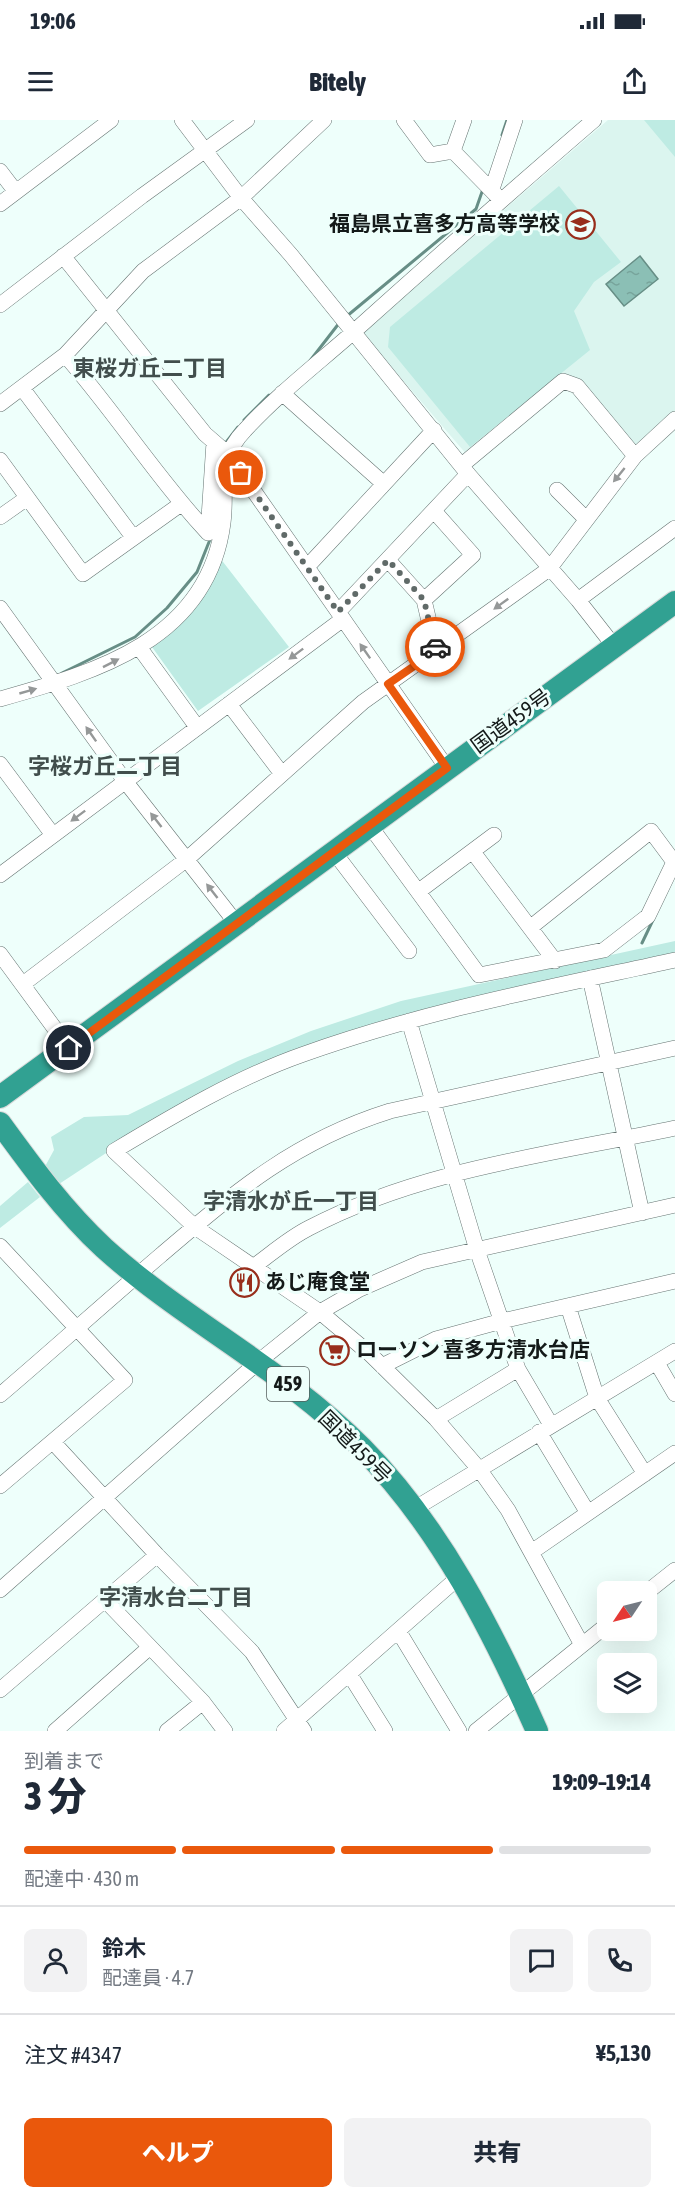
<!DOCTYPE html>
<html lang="ja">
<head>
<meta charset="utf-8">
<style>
  :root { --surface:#fff; --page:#f2f2f3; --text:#1f2937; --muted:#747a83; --line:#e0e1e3; --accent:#ea580c }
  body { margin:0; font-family:"Asap Condensed","Noto Sans JP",sans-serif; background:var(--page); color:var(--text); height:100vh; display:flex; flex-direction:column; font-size:22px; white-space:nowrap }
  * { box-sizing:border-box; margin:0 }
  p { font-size:20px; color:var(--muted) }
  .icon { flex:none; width:33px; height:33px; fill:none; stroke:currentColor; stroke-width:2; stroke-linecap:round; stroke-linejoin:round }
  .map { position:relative; height:1611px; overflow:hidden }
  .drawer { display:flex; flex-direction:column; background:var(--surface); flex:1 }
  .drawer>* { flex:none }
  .needle { width:39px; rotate:235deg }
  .fabs { position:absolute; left:597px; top:1461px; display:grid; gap:12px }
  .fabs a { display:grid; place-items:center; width:60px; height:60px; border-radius:9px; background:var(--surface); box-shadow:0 6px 24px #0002; font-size:30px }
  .pin { position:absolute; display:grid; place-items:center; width:51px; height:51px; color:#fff; margin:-26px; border:3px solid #fff; border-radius:50%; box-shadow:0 2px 6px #0007 }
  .courier { position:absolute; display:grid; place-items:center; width:60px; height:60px; margin:-30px; border:4px solid #ea580c; border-radius:50%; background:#fff; color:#222; box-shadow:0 2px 8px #0007 }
  .head em { font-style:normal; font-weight:800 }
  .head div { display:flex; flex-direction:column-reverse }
  .head { display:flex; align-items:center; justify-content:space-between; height:102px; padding:0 24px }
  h1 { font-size:39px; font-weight:800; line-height:45px }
  .bar { display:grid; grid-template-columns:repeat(4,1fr); gap:9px 6px; align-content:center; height:72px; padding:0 24px }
  .bar i { height:8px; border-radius:4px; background:var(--line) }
  .bar .active { background:var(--accent) }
  .bar p { grid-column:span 4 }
  .line { display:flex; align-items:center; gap:15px; padding:0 24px; border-top:2px solid var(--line) }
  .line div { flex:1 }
  .round { display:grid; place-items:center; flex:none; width:63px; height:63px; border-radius:9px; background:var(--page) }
  .button { display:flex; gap:12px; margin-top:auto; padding:12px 24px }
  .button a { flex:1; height:69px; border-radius:9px; background:var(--accent); color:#fff; font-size:24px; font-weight:800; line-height:69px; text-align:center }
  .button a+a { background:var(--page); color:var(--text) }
  .status { display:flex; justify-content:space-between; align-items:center; height:42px; padding:0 30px; background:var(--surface); direction:ltr }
  .status svg { height:16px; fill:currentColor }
  header { display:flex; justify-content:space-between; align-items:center; height:78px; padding:0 24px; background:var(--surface); font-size:27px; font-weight:800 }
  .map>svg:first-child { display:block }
  .built { fill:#dbf5ef }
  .green { fill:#beebe3 }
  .water { fill:url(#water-ripples); stroke:#678e86; stroke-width:1.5 }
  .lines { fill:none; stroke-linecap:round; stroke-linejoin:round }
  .stream { stroke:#678e86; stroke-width:3 }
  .minor-casing { stroke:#667472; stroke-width:16 }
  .highway-casing { stroke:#d9dada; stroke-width:24 }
  .minor { stroke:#fff; stroke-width:15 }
  .highway { stroke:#31a192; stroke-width:22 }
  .oneway { fill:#959898 }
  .done { stroke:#606a68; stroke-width:6; stroke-dasharray:0 10.8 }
  .route { stroke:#ea580c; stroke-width:8 }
  .labels { text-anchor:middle; stroke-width:6; stroke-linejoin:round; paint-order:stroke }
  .shield { fill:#eefffb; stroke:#555f5d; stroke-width:1.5 }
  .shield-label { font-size:20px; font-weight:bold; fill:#141a19 }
  .poi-label { font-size:21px; font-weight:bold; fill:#141a19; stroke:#eefffb; text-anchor:start }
  .street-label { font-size:21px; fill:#141a19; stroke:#eefffb }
  .neighbourhood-label { font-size:22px; font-weight:bold; fill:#414e4c; stroke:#eefffb }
</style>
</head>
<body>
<div class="status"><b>19:06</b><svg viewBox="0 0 49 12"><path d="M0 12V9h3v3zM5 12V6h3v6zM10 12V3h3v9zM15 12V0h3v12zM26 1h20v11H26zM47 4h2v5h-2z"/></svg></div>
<header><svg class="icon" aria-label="menu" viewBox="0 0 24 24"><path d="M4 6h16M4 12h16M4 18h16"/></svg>Bitely<svg class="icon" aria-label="share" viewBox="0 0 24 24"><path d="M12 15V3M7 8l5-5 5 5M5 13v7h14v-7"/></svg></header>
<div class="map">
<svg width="675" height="1611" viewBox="0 0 675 1611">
  <defs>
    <pattern id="water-ripples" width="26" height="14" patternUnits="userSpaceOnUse" patternTransform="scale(1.5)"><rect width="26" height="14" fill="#8bbfb5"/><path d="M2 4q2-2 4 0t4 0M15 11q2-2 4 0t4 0" fill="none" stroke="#77a49b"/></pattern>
  </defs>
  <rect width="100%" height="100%" fill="#eefffb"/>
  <path class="built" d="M608 0H675V292L632 328 562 255 468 336 364 215 366 209Z"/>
  <path class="green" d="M644 0H675V37Z
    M559 66 621 142 594 162 574 191 590 230 470 327 388 227 390 207Z
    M220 438 289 527 198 591 152 527 188 493 211 465Z
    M675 821V835L358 914 141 1010 53 1068 42 1052 54 1030 51 1017 84 997 128 995 238 941 311 911 401 881Z
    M28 1062 40 1077 0 1108V1086Z"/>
  <path class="water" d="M640 136 658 159 624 186 606 164Z"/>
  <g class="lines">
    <path class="stream" d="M502 15 507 0
      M347 196 476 89 483 69
      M309 242 340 202
      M244 300 269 275
      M224 325 238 307
      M62 553 135 517 167 488 197 452 211 417
      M642 823 653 800"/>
    <defs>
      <path id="minor" d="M182 0 241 78 291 135 468 354 578 480 614 526
        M404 0 430 35 453 31
        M453 31 497 76
        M453 31 464 0
        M0 51 16 72
        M492 69 515 0
        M0 84 111 0
        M63 136 205 314 228 334 447 648
        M0 185 142 76 247 0
        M65 235C115 292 156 357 208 413
        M22 268 133 417
        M282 273 384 364
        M0 284 65 235 143 151 241 78 324 0
        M0 340 83 454 181 384
        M462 345 563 261 577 266 635 336
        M557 370 585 398
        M0 397 27 378
        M208 413 214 322
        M388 440 424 480 436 531
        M307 447 434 310
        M424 480 473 435 434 391
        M578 480 675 408
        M0 488 125 661 237 804
        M338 492 468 354
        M139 527 197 607
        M0 579C96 552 208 520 223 403 228 366 215 341 245 310 280 272 321 241 359 207 437 137 515 68 594 0
        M229 584 282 654
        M0 644 53 715
        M370 706 479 855 604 830 648 796 674 742 651 711 531 807
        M334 732 409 831
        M473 732 555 841
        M0 755 343 499
        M419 771 494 715
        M0 834 69 928
        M590 858 642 1093
        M23 864 187 739 363 582 549 449 635 336 675 299
        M409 901 477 1130 518 1249 436 1299
        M0 1126 125 1260 0 1366
        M253 1147C271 1134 289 1118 309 1108 421 1049 553 1034 675 1008
        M568 1186 597 1278 645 1354
        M657 1243 675 1274
        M382 1246 436 1219 502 1201 675 1161
        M518 1249 551 1305
        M0 1275C54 1229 107 1181 161 1135 236 1071 294 1021 390 991L675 928
        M539 1312 588 1393
        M53 1322 157 1435 252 1532 304 1611
        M414 1389 675 1231
        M533 1431 675 1333
        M0 1470 258 1242 320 1192 358 1170 422 1142 675 1085
        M646 1473 675 1450
        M105 1480 203 1582 225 1611
        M399 1512 459 1611
        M582 1525 508 1390 479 1349 436 1299 370 1234 320 1192 195 1107 114 1031C174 995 238 957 304 934 424 891 551 867 675 840
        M350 1555 385 1611
        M0 1570 157 1435
        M55 1611 150 1527
        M167 1611 203 1582
        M284 1611 460 1456
        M476 1611 608 1504"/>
      <path id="highway" d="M0 977 675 482
        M0 1003C32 1047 64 1091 104 1128 185 1201 285 1250 362 1328 440 1407 492 1510 537 1611"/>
    </defs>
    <use href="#minor" class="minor-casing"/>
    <use href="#highway" class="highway-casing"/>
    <use href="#minor" class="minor"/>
    <use href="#highway" class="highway"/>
  </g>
  <defs><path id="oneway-solid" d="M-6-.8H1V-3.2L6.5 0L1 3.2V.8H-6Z" transform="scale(1.5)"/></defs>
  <g class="oneway">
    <use href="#oneway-solid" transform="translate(619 355) rotate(129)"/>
    <use href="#oneway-solid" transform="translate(501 484) rotate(144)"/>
    <use href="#oneway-solid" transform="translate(365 531) rotate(-125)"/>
    <use href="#oneway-solid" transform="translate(296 534) rotate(143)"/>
    <use href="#oneway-solid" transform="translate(111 543) rotate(-27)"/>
    <use href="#oneway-solid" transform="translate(28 571) rotate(-16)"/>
    <use href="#oneway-solid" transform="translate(91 614) rotate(-125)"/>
    <use href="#oneway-solid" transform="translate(78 696) rotate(143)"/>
    <use href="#oneway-solid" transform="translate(156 700) rotate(-128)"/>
    <use href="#oneway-solid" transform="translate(212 771) rotate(-128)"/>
  </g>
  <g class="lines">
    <path class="done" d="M241 353 338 492 388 440 424 480 435 527"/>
    <path class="route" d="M69 928 447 648 388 564 436 531 435 527"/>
  </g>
  <defs>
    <symbol id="school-ring" viewBox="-11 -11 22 22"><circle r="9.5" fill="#eefffb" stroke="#982e1c" stroke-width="1.5"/><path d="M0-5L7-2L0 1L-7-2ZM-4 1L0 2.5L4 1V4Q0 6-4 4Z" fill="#982e1c"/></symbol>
    <symbol id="restaurant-ring" viewBox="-11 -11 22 22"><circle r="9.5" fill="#eefffb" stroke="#982e1c" stroke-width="1.5"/><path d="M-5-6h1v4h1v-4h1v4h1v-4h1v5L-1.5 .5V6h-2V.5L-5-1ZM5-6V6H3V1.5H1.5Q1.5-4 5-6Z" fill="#982e1c"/></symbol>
    <symbol id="supermarket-ring" viewBox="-11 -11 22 22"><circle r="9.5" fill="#eefffb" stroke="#982e1c" stroke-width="1.5"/><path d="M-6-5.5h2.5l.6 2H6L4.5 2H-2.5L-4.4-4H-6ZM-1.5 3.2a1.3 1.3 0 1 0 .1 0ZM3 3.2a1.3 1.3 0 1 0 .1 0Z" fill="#982e1c"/></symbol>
  </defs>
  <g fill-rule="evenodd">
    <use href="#school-ring" x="564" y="88" width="33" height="33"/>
    <use href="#restaurant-ring" x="228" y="1146" width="33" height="33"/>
    <use href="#supermarket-ring" x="318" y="1214" width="33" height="33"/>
  </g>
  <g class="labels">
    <rect class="shield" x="267" y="1247" width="42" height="34" rx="4.5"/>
    <g class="shield-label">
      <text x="288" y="1271">459</text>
    </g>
    <g class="poi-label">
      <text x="560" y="111" text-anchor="end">福島県立喜多方高等学校</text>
      <text x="265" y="1169">あじ庵食堂</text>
      <text x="356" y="1237">ローソン 喜多方清水台店</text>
    </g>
    <g class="street-label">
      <text transform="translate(511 601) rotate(-36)" y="7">国道459号</text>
      <text transform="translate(355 1327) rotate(45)" y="7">国道459号</text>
    </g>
    <g class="neighbourhood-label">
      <text x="150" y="256">東桜ガ丘二丁目</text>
      <text x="105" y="654">字桜ガ丘二丁目</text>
      <text x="291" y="1089">字清水が丘一丁目</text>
      <text x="176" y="1485">字清水台二丁目</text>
    </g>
  </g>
</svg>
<div class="fabs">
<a><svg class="needle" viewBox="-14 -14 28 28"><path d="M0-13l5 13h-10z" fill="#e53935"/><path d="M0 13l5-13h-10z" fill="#747a83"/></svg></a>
<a><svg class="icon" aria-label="layers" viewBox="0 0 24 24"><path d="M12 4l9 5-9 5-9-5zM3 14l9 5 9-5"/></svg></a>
</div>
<div class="pin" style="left:241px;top:353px;background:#ea580c"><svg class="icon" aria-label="bag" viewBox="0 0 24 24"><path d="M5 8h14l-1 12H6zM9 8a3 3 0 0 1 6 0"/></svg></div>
<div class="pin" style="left:69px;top:928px;background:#1f2937"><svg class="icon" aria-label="home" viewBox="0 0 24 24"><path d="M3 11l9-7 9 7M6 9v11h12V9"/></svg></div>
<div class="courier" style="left:435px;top:527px"><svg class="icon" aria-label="car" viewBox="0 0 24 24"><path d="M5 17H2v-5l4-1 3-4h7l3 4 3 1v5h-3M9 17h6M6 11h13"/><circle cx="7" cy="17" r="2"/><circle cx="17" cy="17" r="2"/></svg></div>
</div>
<section class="drawer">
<div class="head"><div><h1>3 分</h1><p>到着まで</p></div><em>19:09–19:14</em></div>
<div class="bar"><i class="active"></i><i class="active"></i><i class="active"></i><i></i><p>配達中 · 430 m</p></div>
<div class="line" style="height:108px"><a class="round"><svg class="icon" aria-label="person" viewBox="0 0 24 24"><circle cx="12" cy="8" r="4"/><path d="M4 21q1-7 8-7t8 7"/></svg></a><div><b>鈴木</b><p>配達員 · 4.7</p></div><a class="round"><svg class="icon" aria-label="chat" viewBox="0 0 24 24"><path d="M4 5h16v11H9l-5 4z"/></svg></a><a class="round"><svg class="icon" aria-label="phone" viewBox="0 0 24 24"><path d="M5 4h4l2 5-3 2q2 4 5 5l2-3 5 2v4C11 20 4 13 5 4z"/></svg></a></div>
<div class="line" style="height:78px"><div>注文 #4347</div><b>¥5,130</b></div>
<div class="button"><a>ヘルプ</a><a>共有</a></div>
</section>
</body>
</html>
